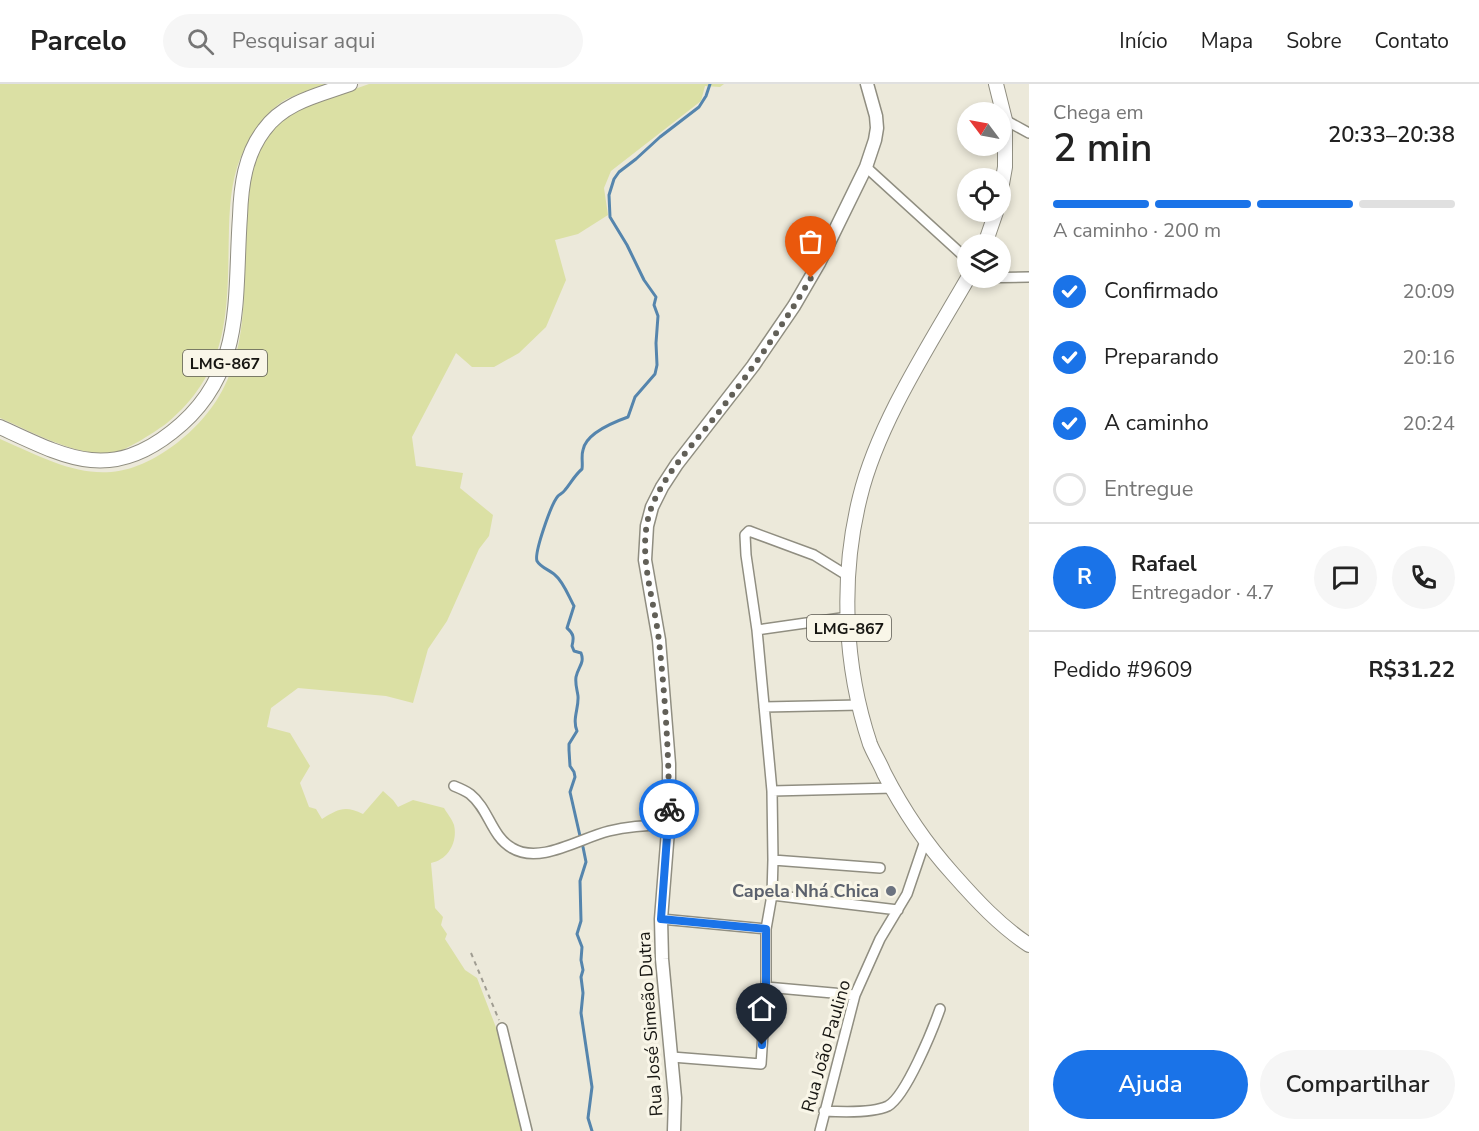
<!DOCTYPE html>
<html lang="pt">
<head>
<meta charset="utf-8">
<style>
  :root { --surface:#fff; --page:#f6f6f6; --text:#222; --muted:#767676; --line:#e0e0e0; --accent:#1a73e8 }
  body { margin:0; font-family:"Nunito Sans",sans-serif; background:var(--page); color:var(--text); height:100vh; display:flex; flex-direction:column; font-size:22px; white-space:nowrap }
  * { box-sizing:border-box; margin:0 }
  p { font-size:20px; color:var(--muted) }
  .icon { flex:none; width:33px; height:33px; fill:none; stroke:currentColor; stroke-width:2; stroke-linecap:round; stroke-linejoin:round }
  .map { position:relative; flex:1; overflow:hidden }
  .side { display:flex; flex-direction:column; background:var(--surface); width:450px }
  .side>* { flex:none }
  .needle { width:39px; rotate:302deg }
  .controls { position:absolute; left:957px; top:18px; display:grid; gap:12px }
  .controls a { display:grid; place-items:center; width:54px; height:54px; border-radius:50%; background:var(--surface); box-shadow:0 3px 9px #0003; font-size:30px }
  .pin { position:absolute; display:grid; place-items:center; width:51px; height:51px; color:#fff; margin:-62px -26px; border-radius:50% 50% 50% 0; rotate:-45deg; box-shadow:0 0 6px #0007 }
  .pin .icon { rotate:45deg }
  .courier { position:absolute; display:grid; place-items:center; width:60px; height:60px; margin:-30px; border:4px solid #1a73e8; border-radius:50%; background:#fff; color:#222; box-shadow:0 2px 8px #0007 }
  .summary em { font-style:normal; font-weight:600 }
  .summary div { display:flex; flex-direction:column-reverse }
  .summary { display:flex; align-items:center; justify-content:space-between; height:102px; padding:0 24px }
  h1 { font-size:39px; font-weight:600; line-height:45px }
  .bar { display:grid; grid-template-columns:repeat(4,1fr); gap:9px 6px; align-content:center; height:72px; padding:0 24px }
  .bar i { height:8px; border-radius:4px; background:var(--line) }
  .bar .current { background:var(--accent) }
  .bar p { grid-column:span 4 }
  .line { display:flex; align-items:center; gap:15px; padding:0 24px; border-top:2px solid var(--line) }
  .line div { flex:1 }
  .round { display:grid; place-items:center; flex:none; width:63px; height:63px; border-radius:32px; background:var(--page) }
  ol { padding:0 24px; list-style:none }
  li { display:flex; align-items:center; gap:18px; height:66px }
  li p { margin-inline-start:auto }
  li .icon { padding:6px; border-radius:50%; background:var(--accent); color:#fff; stroke-width:4 }
  li:last-child { color:var(--muted) }
  li i { width:33px; height:33px; border:3px solid var(--line); border-radius:50% }
  .button { display:flex; gap:12px; margin-top:auto; padding:12px 24px }
  .button a { flex:1; height:69px; border-radius:36px; background:var(--accent); color:#fff; font-size:24px; font-weight:600; line-height:69px; text-align:center }
  .button a+a { background:var(--page); color:var(--text) }
  header { display:flex; align-items:center; gap:36px; box-sizing:border-box; height:84px; padding:0 30px; background:var(--surface); border-bottom:2px solid var(--line) }
  header strong { font-size:28px }
  nav { display:flex; gap:33px; margin-inline-start:auto; font-size:21px }
  .search { width:420px; height:54px; background:var(--page); display:flex; align-items:center; gap:15px; box-sizing:border-box; padding:0 21px; border-radius:33px; color:var(--muted); font-size:22px }
  main { display:flex; flex:1; min-height:0 }
  .map>svg:first-child { display:block }
  .green { fill:#dbe0a4 }
  .lines { fill:none; stroke-linecap:round; stroke-linejoin:round }
  .stream { stroke:#5585ad; stroke-width:3 }
  .minor-casing { stroke:#908e81; stroke-width:12 }
  .secondary-casing { stroke:#908e81; stroke-width:15 }
  .primary-casing { stroke:#908e81; stroke-width:16 }
  .path { stroke:#a09d92; stroke-width:2; stroke-dasharray:4.5 4.5; stroke-linecap:butt }
  .minor { stroke:#fff; stroke-width:9 }
  .secondary { stroke:#fff; stroke-width:12 }
  .primary { stroke:#fff; stroke-width:14 }
  .done { stroke:#626058; stroke-width:6; stroke-dasharray:0 10.8 }
  .route { stroke:#1a73e8; stroke-width:8 }
  .worship-dot { fill:#6b7280; stroke:#f9f6e8; stroke-width:2 }
  .labels { text-anchor:middle; stroke-width:6; stroke-linejoin:round; paint-order:stroke }
  .shield { fill:#f9f6e8; stroke:#5b5952; stroke-width:1.5 }
  .shield-label { font-size:16px; font-weight:bold; fill:#171612 }
  .worship-label { font-size:18px; font-weight:bold; fill:#5b616d; stroke:#f9f6e8; text-anchor:end }
  .street-label { font-size:18px; fill:#171612; stroke:#f9f6e8 }
</style>
</head>
<body>
<header>
<strong>Parcelo</strong>
<div class="search"><svg class="icon" aria-label="search" viewBox="0 0 24 24"><circle cx="10" cy="10" r="6"/><path d="M15 15l6 6"/></svg>Pesquisar aqui</div>
<nav><a>Início</a><a>Mapa</a><a>Sobre</a><a>Contato</a></nav>
</header>
<main>
<div class="map">
<svg width="1029" height="1047" viewBox="0 0 1029 1047">
  <rect width="100%" height="100%" fill="#ece9da"/>
  <path class="green" d="M0 0H328C314 5 298 9 285 16 268 26 253 47 245 64 232 89 230 116 229 144 227 221 233 284 167 339 158 346 127 366 116 368 79 375 33 348 0 334Z
    M369 0H724L720 3 705 2 701 17 611 87 604 104 608 131 578 150 555 156 566 196 546 243 519 269 494 283H472L456 269 412 353 416 382 463 389 460 404 493 431 489 452 479 465 447 537 428 565 413 619 386 612 298 604 271 624 267 643 290 649 310 682 300 699 309 723 316 725 322 735C338 725 345 721 363 730L383 707 393 716 398 723 413 716 444 724C447 729 452 735 454 741 458 758 448 776 431 779L435 824 443 833 441 841 447 850 445 855 465 886 477 894 497 946 522 1047H0V355C68 385 110 410 177 359 253 300 243 225 245 139 246 111 248 81 264 57 287 22 332 14 369 0Z"/>
  <g class="lines">
    <path class="stream" d="M580 752 570 708 575 693 574 688 570 682 569 666V660L577 647C572 635 579 624 578 612 577 605 575 600 576 593 578 583 585 579 581 569L574 567 572 562C574 554 574 550 567 544L574 522C569 513 563 497 555 491 550 486 541 484 537 477 534 469 551 420 558 412 560 410 563 409 565 406 571 399 574 392 582 385 583 379 581 372 583 366 586 349 614 338 628 333L635 313 655 290 657 281 656 259 658 232 654 221 656 213 644 196 627 161 610 133 609 111 614 95 619 88 636 75 660 53 699 23 706 12 710 0
      M583 763 586 778 580 797 581 837 577 850 582 863 581 876 583 886 581 893 583 909 581 929 592 1003 588 1034 592 1047"/>
    <defs>
      <path id="minor" d="M1005 36 1029 49
        M866 83 968 176
        M967 194 1029 193
        M757 546 848 533
        M764 623 860 621
        M454 702C459 704 466 707 470 710 489 725 491 752 512 764 540 781 580 754 609 747 629 742 648 741 668 741
        M772 707 893 704
        M773 776 880 784
        M772 811 898 826
        M661 835 766 845
        M766 903 855 911
        M502 944 527 1047
        M672 973 761 980 766 903V845L772 811 773 776 772 707 757 546 746 471 745 451 749 447 814 471 848 492
        M824 1027C841 1028 873 1029 888 1022 906 1012 933 945 940 925
        M820 1047 855 911 880 855 907 810 925 757"/>
      <path id="secondary" d="M674 1047 675 1014 662 875 661 835 669 734V680L659 556 645 476 647 442 652 423 662 403 677 380 753 282 794 222 819 179 866 83 875 56 877 44 876 32 867 0"/>
      <path id="primary" d="M996 0 1005 36V83L1000 111
        M985 160 996 128
        M968 194C930 260 878 339 860 413 840 493 844 582 870 660 874 670 880 679 884 689 903 726 925 759 953 790 976 816 1000 842 1029 861
        M0 343C65 373 109 398 172 348 246 291 234 215 240 132 241 102 245 71 264 46 284 18 319 11 350 0"/>
    </defs>
    <use href="#minor" class="minor-casing"/>
    <use href="#secondary" class="secondary-casing"/>
    <use href="#primary" class="primary-casing"/>
    <path class="path" d="M471 869 499 936"/>
    <use href="#minor" class="minor"/>
    <use href="#secondary" class="secondary"/>
    <use href="#primary" class="primary"/>
  </g>
  <g class="lines">
    <path class="done" d="M669 725C669 669 665 613 659 557 654 512 635 466 652 422 666 387 695 359 718 329 752 286 783 241 811 194"/>
    <path class="route" d="M669 725 661 835 766 845V903L762 961"/>
  </g>
  <circle class="worship-dot" cx="891" cy="807" r="6"/>
  <g class="labels">
    <g class="shield">
      <rect x="183" y="266" width="84" height="26" rx="4.5"/>
      <rect x="807" y="531" width="84" height="26" rx="4.5"/>
    </g>
    <g class="shield-label">
      <text x="225" y="285">LMG-867</text>
      <text x="849" y="550">LMG-867</text>
    </g>
    <g class="worship-label">
      <text x="879" y="813">Capela Nhá Chica</text>
    </g>
    <g class="street-label">
      <text transform="translate(650 940) rotate(-94)" y="6">Rua José Simeão Dutra</text>
      <text transform="translate(826 962) rotate(-74)" y="6">Rua João Paulino</text>
    </g>
  </g>
</svg>
<div class="controls">
<a><svg class="needle" viewBox="-14 -14 28 28"><path d="M0-13l5 13h-10z" fill="#e53935"/><path d="M0 13l5-13h-10z" fill="#767676"/></svg></a>
<a><svg class="icon" aria-label="locate" viewBox="0 0 24 24"><circle cx="12" cy="12" r="6"/><path d="M12 2v4M12 18v4M2 12h4M18 12h4"/></svg></a>
<a><svg class="icon" aria-label="layers" viewBox="0 0 24 24"><path d="M12 4l9 5-9 5-9-5zM3 14l9 5 9-5"/></svg></a>
</div>
<div class="pin" style="left:811px;top:194px;background:#ea580c"><svg class="icon" aria-label="bag" viewBox="0 0 24 24"><path d="M5 8h14l-1 12H6zM9 8a3 3 0 0 1 6 0"/></svg></div>
<div class="pin" style="left:762px;top:961px;background:#1f2937"><svg class="icon" aria-label="home" viewBox="0 0 24 24"><path d="M3 11l9-7 9 7M6 9v11h12V9"/></svg></div>
<div class="courier" style="left:669px;top:725px"><svg class="icon" aria-label="bike" viewBox="0 0 24 24"><circle cx="6" cy="16" r="4"/><circle cx="18" cy="16" r="4"/><path d="M6 16l4-8h5l3 8M10 8l3 8H6M13 5h3"/></svg></div>
</div>
<section class="side">
<div class="summary"><div><h1>2 min</h1><p>Chega em</p></div><em>20:33–20:38</em></div>
<div class="bar"><i class="current"></i><i class="current"></i><i class="current"></i><i></i><p>A caminho · 200 m</p></div>
<ol>
<li><svg class="icon" aria-label="check" viewBox="0 0 24 24"><path d="M5 12l5 5 9-10"/></svg>Confirmado<p>20:09</p></li>
<li><svg class="icon" aria-label="check" viewBox="0 0 24 24"><path d="M5 12l5 5 9-10"/></svg>Preparando<p>20:16</p></li>
<li><svg class="icon" aria-label="check" viewBox="0 0 24 24"><path d="M5 12l5 5 9-10"/></svg>A caminho<p>20:24</p></li>
<li><i></i>Entregue</li>
</ol>
<div class="line" style="height:108px"><b class="round" style="background:var(--accent);color:#fff">R</b><div><b>Rafael</b><p>Entregador · 4.7</p></div><a class="round"><svg class="icon" aria-label="chat" viewBox="0 0 24 24"><path d="M4 5h16v11H9l-5 4z"/></svg></a><a class="round"><svg class="icon" aria-label="phone" viewBox="0 0 24 24"><path d="M5 4h4l2 5-3 2q2 4 5 5l2-3 5 2v4C11 20 4 13 5 4z"/></svg></a></div>
<div class="line" style="height:78px"><div>Pedido #9609</div><b>R$31.22</b></div>
<div class="button"><a>Ajuda</a><a>Compartilhar</a></div>
</section>
</main>
</body>
</html>
